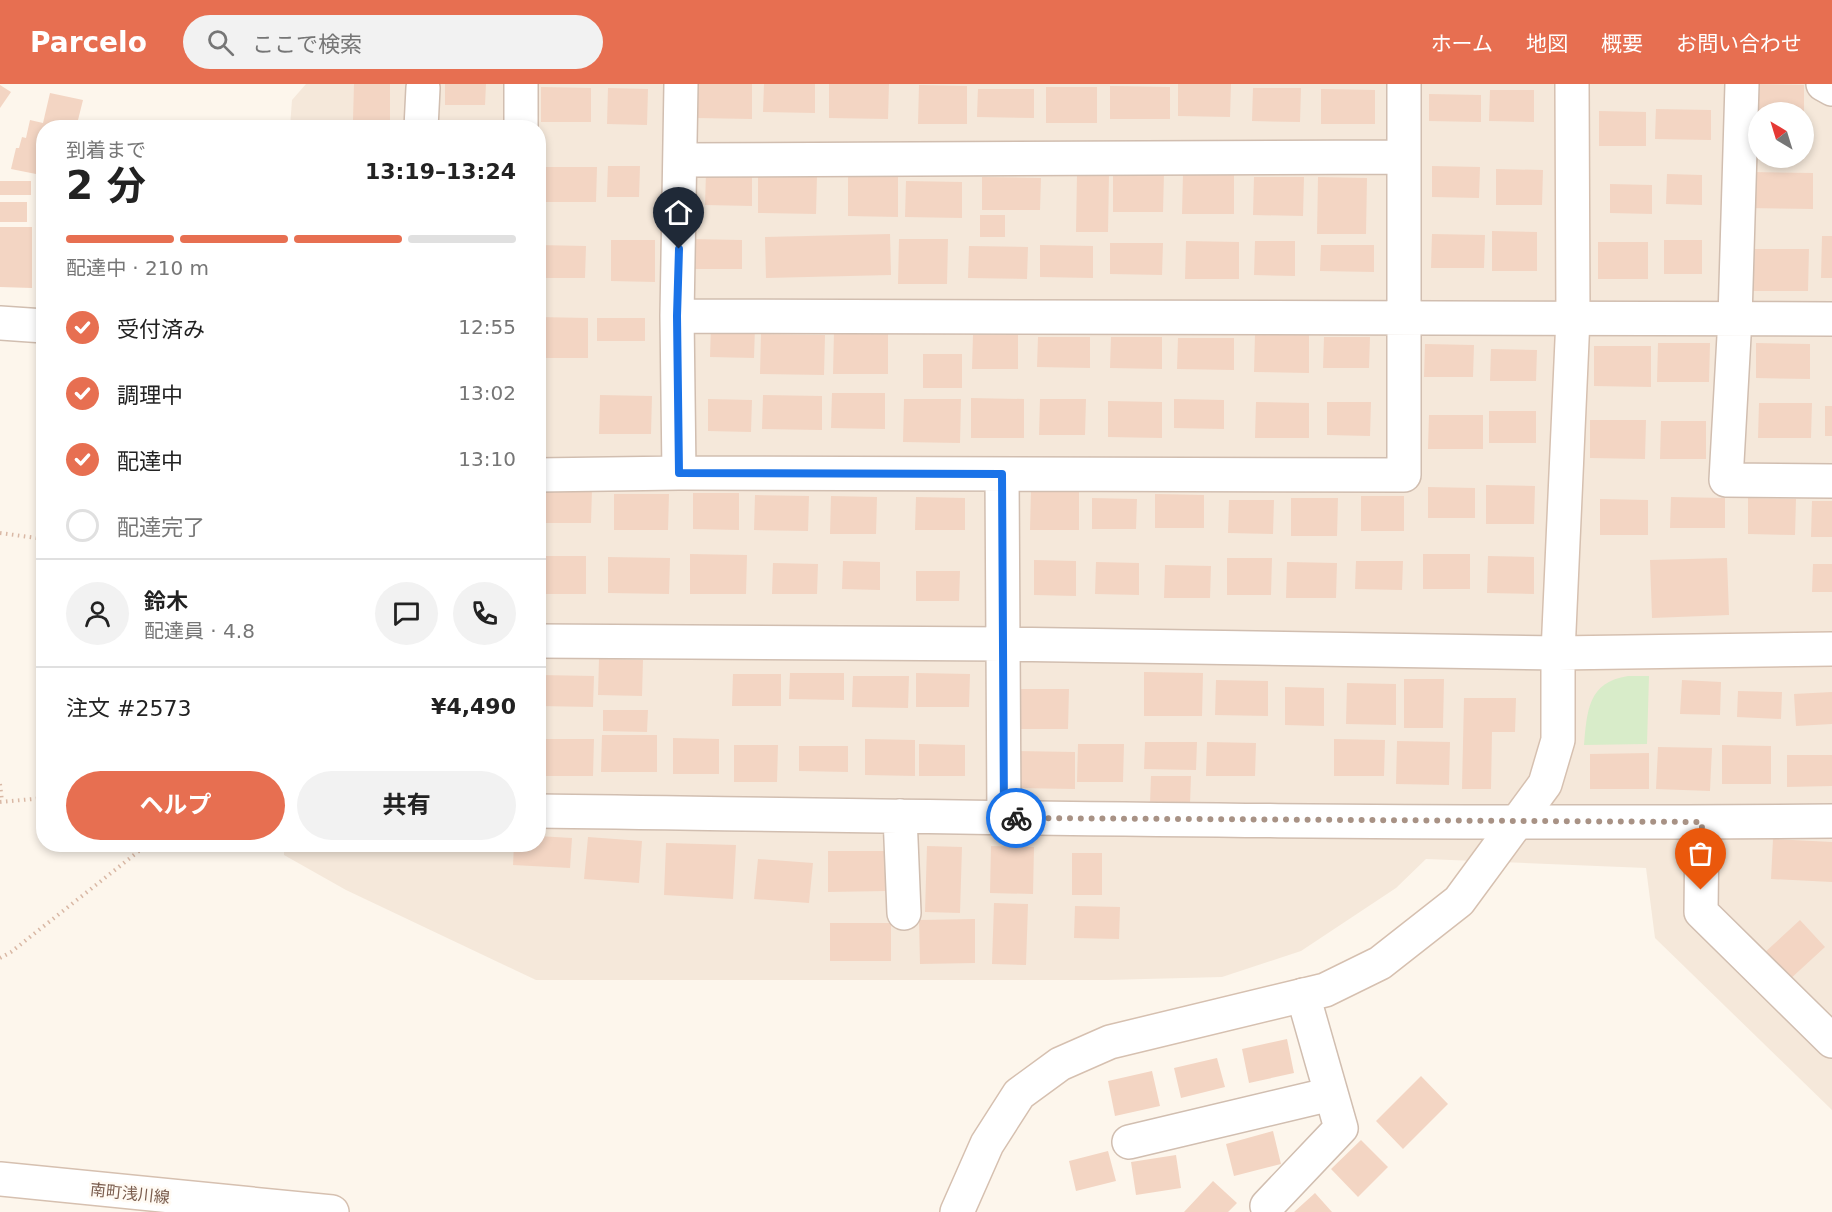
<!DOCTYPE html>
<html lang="ja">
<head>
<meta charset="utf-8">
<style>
  :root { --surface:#fff; --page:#f2f2f2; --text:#222; --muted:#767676; --line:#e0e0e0; --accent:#e76f51 }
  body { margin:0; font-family:"DejaVu Sans","Noto Sans JP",sans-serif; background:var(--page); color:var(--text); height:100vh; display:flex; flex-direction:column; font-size:22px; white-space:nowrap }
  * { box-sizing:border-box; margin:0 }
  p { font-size:20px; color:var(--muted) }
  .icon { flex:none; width:33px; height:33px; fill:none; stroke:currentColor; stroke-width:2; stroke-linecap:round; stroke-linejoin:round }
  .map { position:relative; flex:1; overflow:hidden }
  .panel { position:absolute; left:36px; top:36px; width:510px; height:732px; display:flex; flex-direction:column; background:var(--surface); border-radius:24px; box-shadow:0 3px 9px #0003 }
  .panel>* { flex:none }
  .needle { width:39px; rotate:322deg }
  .buttons { position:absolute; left:1748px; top:18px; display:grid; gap:12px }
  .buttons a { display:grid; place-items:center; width:66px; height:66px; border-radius:50%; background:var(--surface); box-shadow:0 3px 9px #0003; font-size:30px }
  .pin { position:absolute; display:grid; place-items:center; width:51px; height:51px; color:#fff; margin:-62px -26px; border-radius:50% 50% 50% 0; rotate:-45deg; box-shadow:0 0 6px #0007 }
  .pin .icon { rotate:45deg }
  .courier { position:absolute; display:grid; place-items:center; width:60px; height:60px; margin:-30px; border:4px solid #1a73e8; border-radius:50%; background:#fff; color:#222; box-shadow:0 2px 8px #0007 }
  .head em { font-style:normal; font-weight:700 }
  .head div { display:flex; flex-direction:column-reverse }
  .head { display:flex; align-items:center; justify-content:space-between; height:102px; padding:0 30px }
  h1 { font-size:39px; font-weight:700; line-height:45px }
  .bar { display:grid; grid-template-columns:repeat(4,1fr); gap:9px 6px; align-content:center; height:72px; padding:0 30px }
  .bar i { height:8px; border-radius:4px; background:var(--line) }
  .bar .current { background:var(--accent) }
  .bar p { grid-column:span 4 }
  .line { display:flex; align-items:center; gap:15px; padding:0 30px; border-top:2px solid var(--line) }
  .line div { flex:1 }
  .round { display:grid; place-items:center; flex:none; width:63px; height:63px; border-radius:32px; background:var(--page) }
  ol { padding:0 30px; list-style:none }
  li { display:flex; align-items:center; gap:18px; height:66px }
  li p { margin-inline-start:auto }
  li .icon { padding:6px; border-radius:50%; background:var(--accent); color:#fff; stroke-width:4 }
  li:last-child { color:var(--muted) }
  li i { width:33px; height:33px; border:3px solid var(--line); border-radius:50% }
  .cta { display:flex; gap:12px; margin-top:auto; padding:12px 30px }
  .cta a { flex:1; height:69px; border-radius:36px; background:var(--accent); color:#fff; font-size:24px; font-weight:700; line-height:69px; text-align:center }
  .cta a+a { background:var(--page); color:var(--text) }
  header { display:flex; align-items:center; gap:36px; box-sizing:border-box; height:84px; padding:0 30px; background:var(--accent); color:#fff }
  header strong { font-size:28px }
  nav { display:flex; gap:33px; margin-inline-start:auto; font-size:21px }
  .search { width:420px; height:54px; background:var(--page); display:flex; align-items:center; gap:15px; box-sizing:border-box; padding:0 21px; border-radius:33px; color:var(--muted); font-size:22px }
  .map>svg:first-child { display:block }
  .residential { fill:#f5e8da; fill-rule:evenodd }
  .green { fill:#d8ecc9 }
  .building { fill:#f3d5c3 }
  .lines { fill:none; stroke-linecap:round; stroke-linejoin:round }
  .street-casing { stroke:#d1beb0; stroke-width:36 }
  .secondary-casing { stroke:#d6c0b0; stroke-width:36 }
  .path { stroke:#d9b8a5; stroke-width:4; stroke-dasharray:1.5 4.5; stroke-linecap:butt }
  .street { stroke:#fff; stroke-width:33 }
  .secondary { stroke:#fff; stroke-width:33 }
  .done { stroke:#a89285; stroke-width:6; stroke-dasharray:0 10.8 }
  .route { stroke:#1a73e8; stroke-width:8 }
  .labels { text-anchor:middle; stroke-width:5; stroke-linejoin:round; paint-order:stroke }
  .street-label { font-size:16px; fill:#7a5c4d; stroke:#fffaf3 }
</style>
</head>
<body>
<header>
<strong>Parcelo</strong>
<div class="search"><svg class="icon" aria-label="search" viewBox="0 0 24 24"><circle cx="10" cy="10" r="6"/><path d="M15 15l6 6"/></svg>ここで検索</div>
<nav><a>ホーム</a><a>地図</a><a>概要</a><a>お問い合わせ</a></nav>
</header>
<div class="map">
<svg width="1832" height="1128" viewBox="0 0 1832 1128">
  <rect width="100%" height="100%" fill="#fdf6ec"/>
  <path class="residential" d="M306 0H1832V1026L1655 854 1646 784 1426 775 1396 804 1301 867 1222 893 1107 896H536L346 806 284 771V760H538V44L290 43 292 16ZM1758 28H1803V74H1758Z"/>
  <path class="green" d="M1628 592H1649L1647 660 1584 661C1587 627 1588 598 1628 592Z"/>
  <path class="building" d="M354 0H390V36H353Z
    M445 0H486L485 21H445Z
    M697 0H752V35L696 34Z
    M764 0H815V29L763 28Z
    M829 0H889L888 35 829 34Z
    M1178 0H1231L1230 33 1178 32Z
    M1754 0 1804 1V28H1758V42H1754Z
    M0 1 11 8 0 24Z
    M919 1 967 2V40H918Z
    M1110 2 1170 3V35H1110Z
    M541 3 591 4V38H541Z
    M1046 3H1097V39H1046Z
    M608 4 648 5 647 41 607 40Z
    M1253 4H1301L1300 38 1252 37Z
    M978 5H1034V34L977 33Z
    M1321 5 1375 6V40H1321Z
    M1490 6H1534V38L1489 37Z
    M50 9 83 16 76 44H44V79L41 91 11 85 16 64H19L22 53 26 54 30 36 43 39Z
    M1429 10 1481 11V38L1429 37Z
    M1656 25 1711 26V56L1655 55Z
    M1599 27 1646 28V62H1599Z
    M608 82H640L639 113H607Z
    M1432 82 1480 83 1479 114 1432 113Z
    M538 83H597L596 118H538Z
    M1496 85 1543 86 1542 121H1496Z
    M1748 88 1813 89V125L1747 124Z
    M706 89 752 90V122L705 121Z
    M1113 89H1164L1163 128H1113Z
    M758 90 817 91 816 130 758 129Z
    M1077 90H1109L1108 148H1076Z
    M1183 90H1234V130H1182Z
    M1667 90 1702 91V121L1666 120Z
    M848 92H898V133L848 132Z
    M982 93 1041 94 1040 126H982Z
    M1254 93H1304L1303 132 1253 131Z
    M1318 93 1367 94 1366 150H1317Z
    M0 97H31V111H0Z
    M906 97 962 98V134L905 133Z
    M1610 100 1652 101V130L1610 129Z
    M0 118H27V138H0Z
    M980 131H1005V153H980Z
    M0 143H32V204L0 203Z
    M1492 147 1537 148V187H1492Z
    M890 150 891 191 766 194 765 153Z
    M1432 150 1485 151 1484 184H1431Z
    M1822 152H1832V194H1821Z
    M690 155 742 156V185H690Z
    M899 155H948L947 200H898Z
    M611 156H655V198L611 197Z
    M1664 156H1702V190H1664Z
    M1186 157 1239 158V195H1185Z
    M1255 157H1295V192L1254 191Z
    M1598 158H1648V195H1598Z
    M1110 159H1163L1162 191 1110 190Z
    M538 161 586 162 585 194H538Z
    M1040 161 1093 162V194L1040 193Z
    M1321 161H1374V188L1320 187Z
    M969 162 1028 163 1027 195 968 194Z
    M1752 165H1809L1808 207H1751Z
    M538 233 588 234V274H538Z
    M597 234H645V257H597Z
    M711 242 755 243 754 274 710 273Z
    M834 247 888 248V290H833Z
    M761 250 825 251 824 291 760 290Z
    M1255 250H1309V289L1254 288Z
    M973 251H1018V285H972Z
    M1038 253H1090V284L1037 283Z
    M1111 253H1162V285L1110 284Z
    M1324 253H1370L1369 284H1323Z
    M1178 254H1234V286L1177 285Z
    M1658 259H1710L1709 298H1657Z
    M1756 259 1810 260V295L1756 294Z
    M1425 260 1474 261 1473 293H1424Z
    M1594 262H1651V303L1594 302Z
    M1491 265 1537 266 1536 297H1490Z
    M923 270H962V304H923Z
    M832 309H885V345L831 344Z
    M600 311 652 312 651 350H599Z
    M763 311 822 312V346L762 345Z
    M971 314 1024 315V354H971Z
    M708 315 752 316 751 348 708 347Z
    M904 315H961L960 359 903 358Z
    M1040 315H1086L1085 351H1039Z
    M1174 315 1224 316V345L1174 344Z
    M1108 317 1162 318V354L1108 353Z
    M1256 318 1309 319V354H1255Z
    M1327 318H1371L1370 352 1327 351Z
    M1759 319H1812L1811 354H1758Z
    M1825 322H1832V352H1825Z
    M1489 327H1536V359H1489Z
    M1429 331H1483V365H1428Z
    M1590 336H1646L1645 375 1590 374Z
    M1661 337H1706V375H1660Z
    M1486 401 1535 402 1534 440H1486Z
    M1428 403 1475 404V434H1428Z
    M540 405H592L591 439H539Z
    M1031 406 1079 407V446H1030Z
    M693 409H739V446L693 445Z
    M614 410H669L668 446H614Z
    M1155 410 1204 411V444H1155Z
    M755 411 809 412 808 447 754 446Z
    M831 412 877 413 876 450H830Z
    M1361 412H1404V447H1361Z
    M916 413 965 414V446H915Z
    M1671 413 1725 414V444H1670Z
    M1092 414 1137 415 1136 445H1092Z
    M1291 414H1338L1337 452H1291Z
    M1748 414 1796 415 1795 451 1748 450Z
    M1600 415 1648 416V451H1600Z
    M1229 416H1274L1273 450 1228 449Z
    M1812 417H1832V453H1811Z
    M690 470 747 471 746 510H690Z
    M1423 470H1470V505H1423Z
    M538 472H586V510H538Z
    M1488 472 1534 473V510L1487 509Z
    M608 473 670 474 669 510 608 509Z
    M1227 474H1272L1271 511H1227Z
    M1727 474 1729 531 1652 534 1650 476Z
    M1034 476 1076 477V512L1034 511Z
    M843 477 880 478V506L842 505Z
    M1356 477H1403L1402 506 1355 505Z
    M1096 478 1139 479V511L1095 510Z
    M1287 478 1337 479 1336 514H1286Z
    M773 479 818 480 817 510H772Z
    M1813 480H1832V508H1812Z
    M1165 481 1211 482 1210 514H1164Z
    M916 487H960L959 517H916Z
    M599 575 643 576 642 612 598 611Z
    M1144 588 1203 589 1202 632H1144Z
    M790 589H844V616L789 615Z
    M916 589 970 590 969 623H916Z
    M733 590H781V622H732Z
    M540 591 594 592 593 623 539 622Z
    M853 592H909L908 624 852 623Z
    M1404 595H1444L1443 644H1404Z
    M1216 596 1268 597V632L1215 631Z
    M1682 596 1721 598 1720 631 1680 630Z
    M1347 599 1396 600V641L1346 640Z
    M1285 603 1324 604V642L1285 641Z
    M1014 605H1069L1068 645H1013Z
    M1738 607 1782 608 1781 635 1737 633Z
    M1832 608V640L1796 642 1794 610Z
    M1464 614H1516L1515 648H1492L1491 705H1462Z
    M603 626H648L647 648 603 647Z
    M602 651H657V688H601Z
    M673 654 719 655V690H673Z
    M546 655H594L593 692H545Z
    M865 655 915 656V692L865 691Z
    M1334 655 1385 656 1384 692H1334Z
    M1397 657 1450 658 1449 701 1396 700Z
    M1145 658H1197L1196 686 1144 685Z
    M1207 658 1256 659 1255 692H1206Z
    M919 660 965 661V692H919Z
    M1078 660H1124L1123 698H1077Z
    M734 661H778L777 698H734Z
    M1722 661 1771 662V700H1722Z
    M799 662H848V688L799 687Z
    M1658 663 1712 664 1710 707 1656 705Z
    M1013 667 1075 668V705L1012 704Z
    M1649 669V705H1590V670Z
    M1787 671H1832V702L1787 703Z
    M1151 692H1191L1190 720H1150Z
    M538 752 572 754 570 784 513 781 514 760H538Z
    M588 753 642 757 639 799 584 795Z
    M1773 755 1832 758V798L1771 795Z
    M666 759 736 761 733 815 664 811Z
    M927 762 962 763 960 829 925 828Z
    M991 762 1034 763 1033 810 990 809Z
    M828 767H887V807L828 808Z
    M1072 769H1102V811H1072Z
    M758 775 813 779 809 819 754 815Z
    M994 819 1028 820 1026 881 992 880Z
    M1075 822 1120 823 1119 855 1074 854Z
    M975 835V879L920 880 919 836Z
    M1800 836 1825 863 1788 897 1763 870Z
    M830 839H891V877H830Z
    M1287 955 1294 989 1249 999 1242 965Z
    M1217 974 1225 1003 1181 1014 1174 984Z
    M1152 987 1160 1022 1115 1032 1108 997Z
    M1421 992 1448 1020 1403 1065 1376 1037Z
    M1273 1047 1281 1080 1234 1092 1226 1060Z
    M1361 1056 1388 1083 1358 1113 1331 1085Z
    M1108 1067 1116 1097 1076 1107 1069 1077Z
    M1176 1071 1181 1104 1136 1111 1131 1078Z
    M1213 1097 1237 1119 1228 1128H1184Z
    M1315 1109 1332 1128H1294Z"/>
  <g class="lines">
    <defs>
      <path id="street" d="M1742 0 1735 234 1726 396 1832 397
        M1823 0 1832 5
        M421 44 423 4
        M521 44V0
        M681 76 1403 73
        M677 232 1832 235
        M0 239 44 242
        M679 389 677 232 681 0
        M1002 390 1004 734
        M538 391 679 389 1404 391V0
        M538 557 1003 560 1558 569
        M538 727C970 733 1401 741 1832 737
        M900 732 904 829
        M1702 738 1701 828 1832 957
        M1129 1058 1331 1010
        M1267 1122 1341 1044 1303 911"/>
      <path id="secondary" d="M1558 569 1832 565
        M0 1095 332 1128
        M957 1128 987 1060 1019 1010 1060 980 1110 958 1325 906 1380 879 1459 817 1545 700 1558 656V569L1573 234 1572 0"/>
    </defs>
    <use href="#street" class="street-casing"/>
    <use href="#secondary" class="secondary-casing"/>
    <path class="path" d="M0 449 44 455
      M0 700 2 717
      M0 718 44 714
      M0 874 11 868 139 767 145 760"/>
    <use href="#street" class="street"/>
    <use href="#secondary" class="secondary"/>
  </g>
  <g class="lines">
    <path class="done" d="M1016 734 1702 738 1701 806"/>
    <path class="route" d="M679 165 677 232 679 389 1002 390 1004 734H1016"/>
  </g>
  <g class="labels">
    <g class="street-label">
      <text transform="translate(130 1109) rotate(6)" y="6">南町浅川線</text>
    </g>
  </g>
</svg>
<div class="buttons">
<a><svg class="needle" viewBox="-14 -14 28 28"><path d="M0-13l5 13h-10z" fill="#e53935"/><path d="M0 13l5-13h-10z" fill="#767676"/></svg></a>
</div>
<div class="pin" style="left:1701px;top:806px;background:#ea580c"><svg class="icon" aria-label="bag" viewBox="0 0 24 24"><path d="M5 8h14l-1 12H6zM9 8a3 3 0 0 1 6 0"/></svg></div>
<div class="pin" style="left:679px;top:165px;background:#1f2937"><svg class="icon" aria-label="home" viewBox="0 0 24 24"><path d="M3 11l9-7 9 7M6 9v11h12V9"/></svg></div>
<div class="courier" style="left:1016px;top:734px"><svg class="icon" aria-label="bike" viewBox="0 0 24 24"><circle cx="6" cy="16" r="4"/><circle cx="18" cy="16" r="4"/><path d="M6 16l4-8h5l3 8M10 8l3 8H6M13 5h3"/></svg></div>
<section class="panel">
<div class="head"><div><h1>2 分</h1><p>到着まで</p></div><em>13:19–13:24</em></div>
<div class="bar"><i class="current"></i><i class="current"></i><i class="current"></i><i></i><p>配達中 · 210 m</p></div>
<ol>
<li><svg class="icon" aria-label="check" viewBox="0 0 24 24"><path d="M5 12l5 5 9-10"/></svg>受付済み<p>12:55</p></li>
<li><svg class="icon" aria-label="check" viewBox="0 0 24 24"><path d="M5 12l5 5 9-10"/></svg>調理中<p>13:02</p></li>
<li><svg class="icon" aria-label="check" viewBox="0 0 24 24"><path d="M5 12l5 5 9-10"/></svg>配達中<p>13:10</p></li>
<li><i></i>配達完了</li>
</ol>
<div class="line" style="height:108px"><a class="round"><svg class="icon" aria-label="person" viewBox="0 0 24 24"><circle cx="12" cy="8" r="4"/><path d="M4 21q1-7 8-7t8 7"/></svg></a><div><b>鈴木</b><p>配達員 · 4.8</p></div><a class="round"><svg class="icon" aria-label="chat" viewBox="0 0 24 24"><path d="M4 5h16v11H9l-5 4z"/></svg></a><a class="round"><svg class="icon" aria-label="phone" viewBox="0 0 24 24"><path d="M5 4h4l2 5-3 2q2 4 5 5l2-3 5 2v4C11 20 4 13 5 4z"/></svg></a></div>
<div class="line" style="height:78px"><div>注文 #2573</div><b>¥4,490</b></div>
<div class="cta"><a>ヘルプ</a><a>共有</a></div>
</section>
</div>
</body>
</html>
